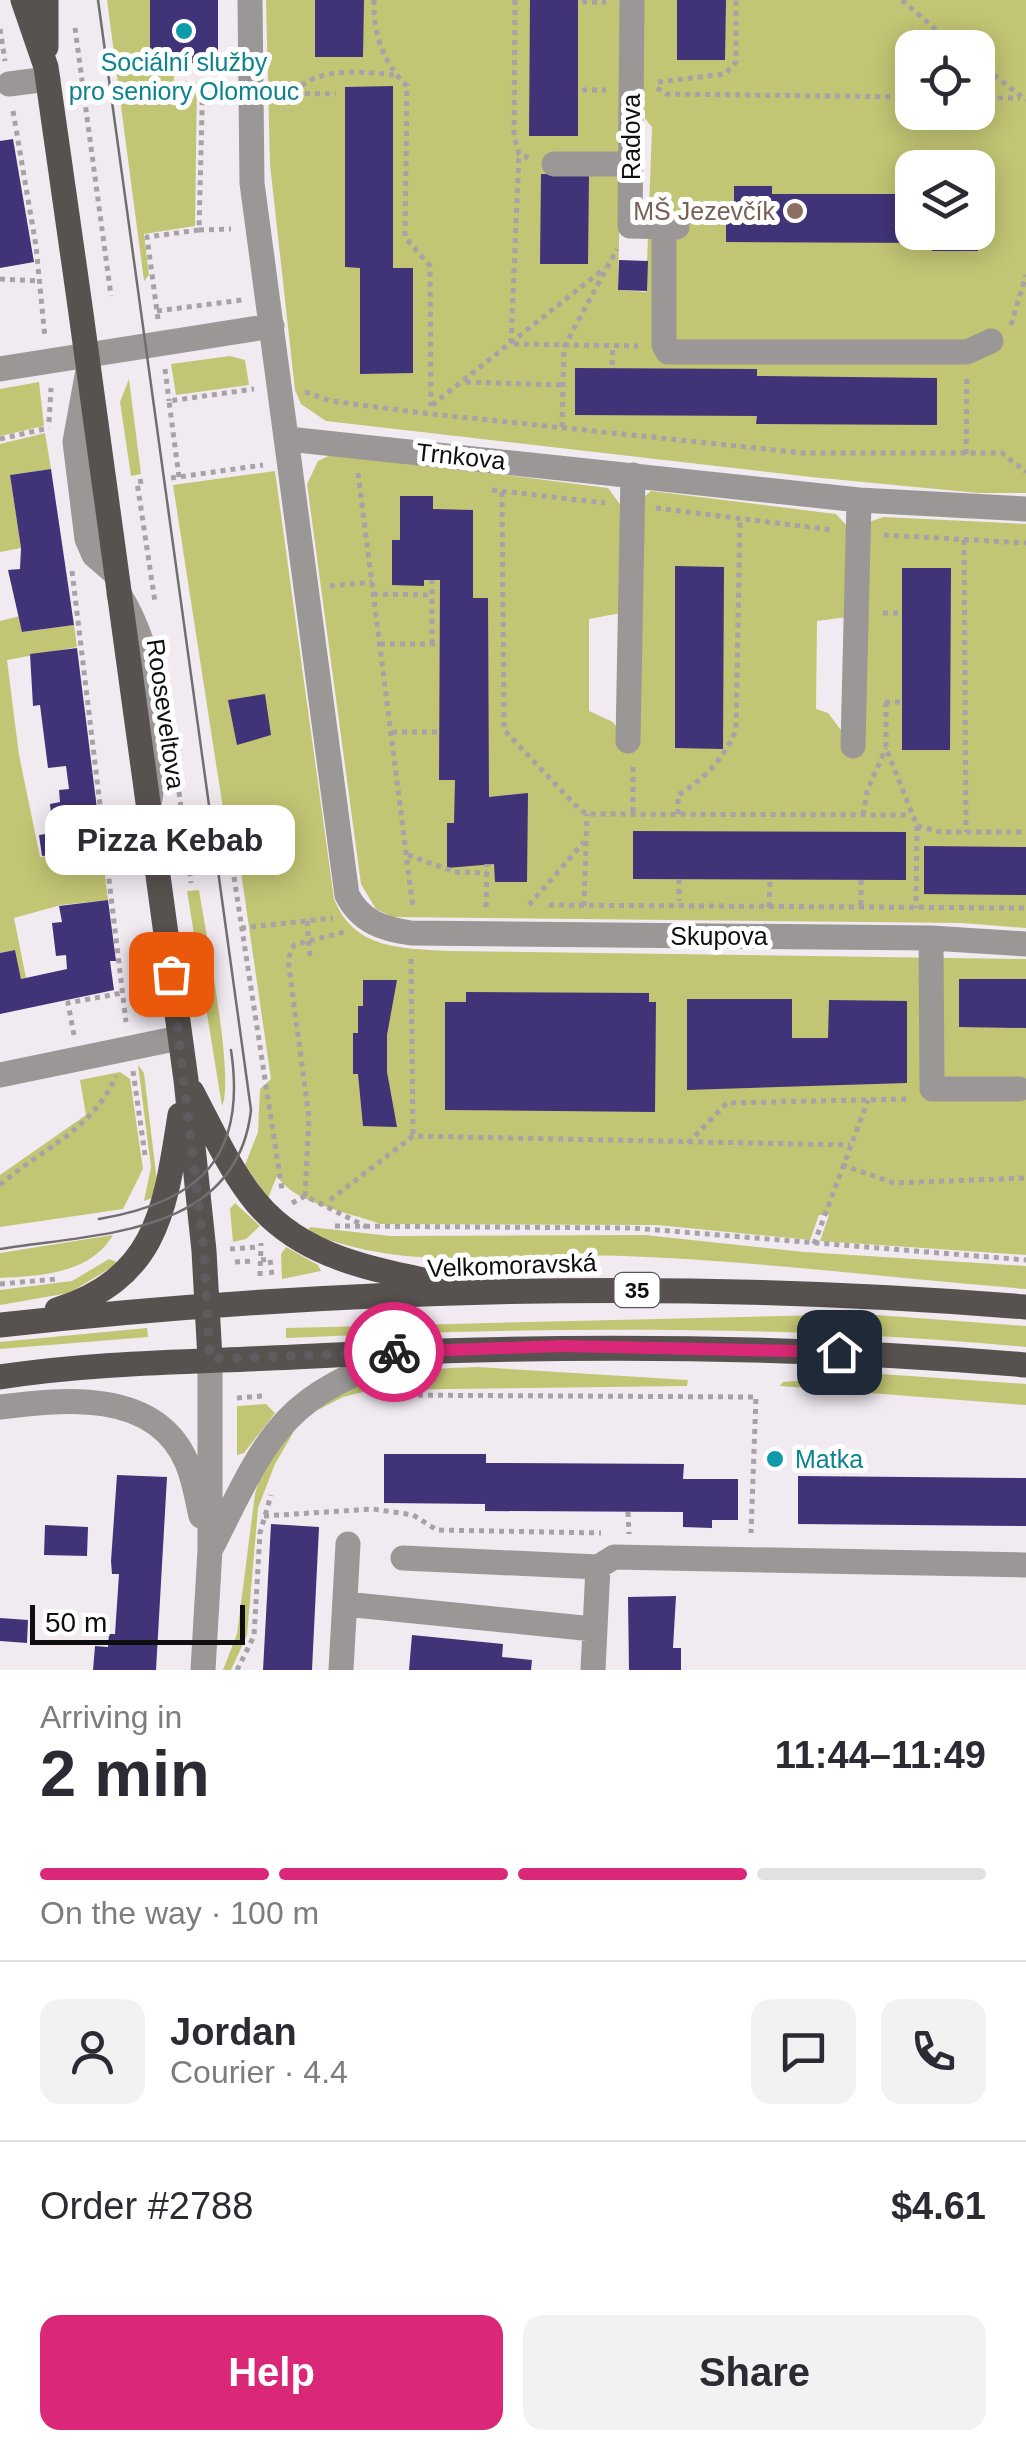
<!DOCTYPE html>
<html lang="en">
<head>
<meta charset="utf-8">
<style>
  :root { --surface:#fff; --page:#f2f2f3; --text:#2b2b33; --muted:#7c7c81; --line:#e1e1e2; --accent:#db2777 }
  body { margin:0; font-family:Helvetica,sans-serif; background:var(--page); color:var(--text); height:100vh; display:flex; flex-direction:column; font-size:38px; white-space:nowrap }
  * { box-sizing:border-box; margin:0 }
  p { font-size:32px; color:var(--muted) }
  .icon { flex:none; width:55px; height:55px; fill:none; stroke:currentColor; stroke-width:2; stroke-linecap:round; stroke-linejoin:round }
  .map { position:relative; height:1670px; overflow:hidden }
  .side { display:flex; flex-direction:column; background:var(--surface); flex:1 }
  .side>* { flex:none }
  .controls { position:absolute; left:895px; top:30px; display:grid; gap:20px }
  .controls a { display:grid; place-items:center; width:100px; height:100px; border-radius:20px; background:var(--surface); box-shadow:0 5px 25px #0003; font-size:50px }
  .scale { position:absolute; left:30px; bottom:25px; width:215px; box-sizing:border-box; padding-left:10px; border:5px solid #100e10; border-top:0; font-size:28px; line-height:35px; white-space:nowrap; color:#100e10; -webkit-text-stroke:8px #fff; paint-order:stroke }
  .pin { position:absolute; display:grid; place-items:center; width:85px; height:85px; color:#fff; margin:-42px; border-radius:20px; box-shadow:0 5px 15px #0006 }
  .courier { position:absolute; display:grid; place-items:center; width:100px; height:100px; margin:-50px; border:8px solid #db2777; border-radius:50%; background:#fff; color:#222; box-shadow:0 2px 12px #0007 }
  .bubble { position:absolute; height:70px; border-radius:20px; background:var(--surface); box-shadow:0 5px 25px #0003; font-size:32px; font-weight:700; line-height:70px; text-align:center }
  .headline em { font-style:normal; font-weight:700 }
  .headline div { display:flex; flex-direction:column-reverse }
  .headline { display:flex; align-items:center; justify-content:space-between; height:170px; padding:0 40px }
  h1 { font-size:65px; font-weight:700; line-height:75px }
  .bar { display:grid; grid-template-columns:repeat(4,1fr); gap:15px 10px; align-content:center; height:120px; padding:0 40px }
  .bar i { height:12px; border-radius:8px; background:var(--line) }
  .bar .on { background:var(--accent) }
  .bar p { grid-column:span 4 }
  .line { display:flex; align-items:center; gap:25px; padding:0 40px; border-top:2px solid var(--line) }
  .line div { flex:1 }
  .round { display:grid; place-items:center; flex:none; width:105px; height:105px; border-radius:20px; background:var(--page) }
  .action { display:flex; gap:20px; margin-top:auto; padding:20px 40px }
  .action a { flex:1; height:115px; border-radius:20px; background:var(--accent); color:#fff; font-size:40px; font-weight:700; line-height:115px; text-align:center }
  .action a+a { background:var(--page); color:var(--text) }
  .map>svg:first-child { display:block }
  .green { fill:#c2c573; fill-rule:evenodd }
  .building { fill:#413378 }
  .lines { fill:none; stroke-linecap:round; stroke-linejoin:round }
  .path { stroke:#a7a2a7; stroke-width:5; stroke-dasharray:5 5; stroke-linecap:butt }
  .minor { stroke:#9b9796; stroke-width:25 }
  .major { stroke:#57524f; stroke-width:25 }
  .tram { stroke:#716e71; stroke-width:2.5 }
  .done { stroke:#5f5b5f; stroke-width:10; stroke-dasharray:0 18 }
  .route { stroke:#db2777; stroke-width:12 }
  .culture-dot { fill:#0f9aa8; stroke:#fff; stroke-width:4 }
  .education-dot { fill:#8d6e63; stroke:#fff; stroke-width:4 }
  .labels { text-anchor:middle; stroke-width:10; stroke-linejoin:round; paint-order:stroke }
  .shield { fill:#fff; stroke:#585658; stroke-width:2.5 }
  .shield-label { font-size:22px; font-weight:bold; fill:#100e10 }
  .culture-label { font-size:25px; fill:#0d838f; stroke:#fff }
  .street-label { font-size:25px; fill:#100e10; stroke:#fff }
  .education-label { font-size:25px; fill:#785e54; stroke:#fff; text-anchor:end }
</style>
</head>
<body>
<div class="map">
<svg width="1026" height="1670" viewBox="0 0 1026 1670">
  <rect width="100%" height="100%" fill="#f1ebf1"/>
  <path class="green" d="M107 0H150V62L174 63V81L197 82 195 226 144 234 149 275 144 281Z
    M266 0H624L618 290 646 292 652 127 638 110 640 0H1026V493H978L811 477 326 421 301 404 295 390 270 165ZM912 48H978V112H912ZM912 168H978V232H912Z
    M230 356 245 360 249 385 176 395 171 364Z
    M129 379 141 474 131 476 120 402Z
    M39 382 44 426 0 436V389Z
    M45 433 51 469 10 475 21 548 0 552V444Z
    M335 453 608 488 622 507 621 613 589 619V711L613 722 620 733 645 496 651 491 836 514 848 527V617L817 621 816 709 828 713 844 734 869 522 883 517 1026 524V928L962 923 393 917 376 909 361 884 307 484 318 461Z
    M275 471 334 899C354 949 399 948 448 951L1026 959V1255L820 1241 829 1215H819L810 1240 657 1225 380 1224C350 1212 294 1204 277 1176L268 1198 245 1165 258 1132 260 1089 271 1079 241 872 232 867 173 485Z
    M20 616 23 632 74 625 77 647 7 660 19 755 40 857 102 850 108 900 61 905 14 918 26 978 21 979 15 950 0 953V621Z
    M199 890C205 929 235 1079 222 1106L187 891Z
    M138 1065 144 1073 157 1182 156 1197 144 1201 151 1167Z
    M120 1072 130 1079 143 1169 123 1209 0 1227V1175L86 1115 80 1080Z
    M235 1203 260 1226 246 1239 233 1242 230 1209Z
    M310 1227 390 1236 645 1235 804 1252 1026 1266V1289C892 1278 758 1261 623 1256 515 1252 410 1275 308 1232Z
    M113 1235C90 1274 40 1276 0 1278V1253Z
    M286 1247 318 1265 321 1271 282 1279 281 1254Z
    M109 1259 119 1263 69 1293 0 1305V1290L72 1281Z
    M863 1314 1026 1326V1347C779 1324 533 1327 286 1338V1328Z
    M147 1328 148 1337 0 1349V1342Z
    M477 1367 688 1380 687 1386 371 1390 343 1397 314 1412C358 1371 421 1369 477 1367Z
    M881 1374 1026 1384V1405L780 1386 783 1382Z
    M266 1404 275 1413 244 1453 237 1455V1406Z
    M291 1430 293 1433 275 1464 258 1508 247 1635 231 1670H223L237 1634 255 1494 260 1477Z"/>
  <path class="building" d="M150 0H218V63H150Z
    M315 0H364L363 57H315Z
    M530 0H578V136H529Z
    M677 0H726L725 60H677Z
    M393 86V268H413V373L360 374V268L345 267V87Z
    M13 139 34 262 0 268V141Z
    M541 174 589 175 588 264H540Z
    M734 186H772V194H912V232H978V251H932V243L726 242V217H734Z
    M619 260 648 261 647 291 618 290Z
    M575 368 757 369V376L937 378V425L756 424 757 416 575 415Z
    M51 469 74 625 22 632 8 570 20 569 21 548 10 475Z
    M400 496H433V509L473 510V598H488L489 797 528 793 527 882H495L494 864 447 868V823H454L455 780H439L440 580H424V586L392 585V540H400Z
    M675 566 724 567 723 749 675 748Z
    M902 568H951L950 750H902Z
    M77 648 102 849 42 856 39 835 53 833 50 804 60 802 59 790 69 789 66 766 48 768 40 705 33 706 30 654Z
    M265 694 271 735 237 745 228 700Z
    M633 831 906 832V880L633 879Z
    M924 846 1026 847V895L924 894Z
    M108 900 116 961H110L114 990 0 1014V953L15 950 21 979 67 969 66 955 56 956 52 923 62 922 59 906Z
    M959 979H1026V1028L959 1027Z
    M363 980H397L387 1035V1072L397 1127 363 1126 358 1074H353V1033H358V1006H363Z
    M466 992 649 993V1002H656L655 1112 445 1110V1002H466Z
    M687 999H792V1038H828L829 1000 907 1001V1083L687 1090Z
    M384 1454H486V1463L684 1464 683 1479H738V1520H712V1528L683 1527V1512L485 1511V1504L384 1503Z
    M117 1475 167 1477 156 1670H93L95 1646 108 1647 109 1634H115L119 1574H112L111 1561Z
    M798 1476 1026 1478V1526L798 1524Z
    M271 1524 319 1527 312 1670H263Z
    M45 1525 88 1527 87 1556 44 1555Z
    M676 1596 673 1648H681V1670H629L628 1597Z
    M0 1618 28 1620 27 1643 0 1641Z
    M412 1635 503 1644 502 1657 532 1660 531 1670H409Z"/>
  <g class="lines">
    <path class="path" d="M374 0C373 33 383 63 407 86L405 237 430 266 431 406
      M515 0 514 136 519 154 532 159
      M902 0 957 48
      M582 2H606
      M75 28 111 296
      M0 29 5 61
      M978 63 1026 100
      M658 82 725 74 736 62V0
      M657 88 666 94 912 97
      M582 90H606
      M275 93 336 94
      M295 93C313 66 366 72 395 75
      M978 98H1020
      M13 111 36 246 45 338
      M199 230 231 229
      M0 279 39 281
      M157 311 242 300
      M158 319 147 237 199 230 203 72 223 69
      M1011 325 1026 275
      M511 343 519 154
      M514 344 638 346
      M612 365 613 346
      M165 369 169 401
      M466 382 563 385
      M305 392 331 401 422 413 803 453H1002L1026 472
      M432 405 605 268
      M49 422 51 388
      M562 427 564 347 617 249
      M0 439 49 428
      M966 454 967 377
      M358 473 413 908
      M179 477 169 401 254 389
      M171 478 263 465
      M143 481 137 482 155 602
      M492 490 605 503
      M502 492 504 730 580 810 587 814 909 815
      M656 508 833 530
      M884 535 1026 543
      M964 540 966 832
      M72 571 126 1022
      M330 586 372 582
      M373 594 432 595
      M883 613H902
      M380 644H440
      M432 644V580
      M885 702H902
      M886 702V748L917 826 916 908
      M392 732H439
      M633 767V814
      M179 792 191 883
      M678 814V795C705 779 724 758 736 730L740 518
      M863 815 867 791 886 748
      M917 826 941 832H1026
      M408 855 455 872 487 873
      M234 877 282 1190
      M679 879V901
      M861 880V907
      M529 905 584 842
      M549 905 1026 908
      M584 906 587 814
      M486 907 487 864
      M769 907 770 880
      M307 921 310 957
      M241 928 333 918
      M411 959 413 1136
      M74 1035 68 1003 122 993
      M133 1071 145 1155
      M688 1143 727 1103 908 1099
      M842 1165 894 1183 1026 1178
      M0 1185C41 1149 94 1129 116 1076
      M305 1196 309 1118 288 959 294 945 344 932
      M330 1200 413 1136 850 1145
      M292 1203 305 1196 367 1227
      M335 1226 633 1228 1026 1260
      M814 1244 868 1100
      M230 1249 258 1247
      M261 1260 270 1259 272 1276
      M235 1262 253 1261
      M260 1276 261 1243
      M0 1284 57 1279
      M378 1395 756 1397 751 1533
      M237 1398 263 1396
      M628 1512 629 1534
      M264 1516 373 1509 413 1515 437 1530 601 1533
      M237 1670 254 1636 260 1533 271 1495"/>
    <path class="minor" d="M250 0 252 183 347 895C361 922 383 929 411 933L931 938 1026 944
      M632 0 630 226 677 227
      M9 84 48 79
      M554 164H631
      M664 227V345L668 352H967L991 341
      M0 369 272 326
      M88 370 75 442 87 539 94 555 116 574
      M288 439 859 500 1026 509
      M119 594C156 653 162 731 150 799
      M628 741 633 475
      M853 746 859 500
      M931 938 932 1089H1019
      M0 1075 179 1038
      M0 1407C64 1399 156 1389 187 1463 194 1479 197 1499 201 1516
      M213 1545C268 1435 282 1395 406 1355
      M403 1558 598 1567 614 1557 1026 1565
      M345 1604 593 1629
      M203 1670 210 1550V1359
      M341 1670 348 1544
      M593 1670 598 1567"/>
    <path class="major" d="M23 0 46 67 79 299 186 1080 204 1251 210 1359
      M46 0V47
      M192 1092C210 1126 226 1162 249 1193 298 1261 380 1270 456 1287
      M57 1310C159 1277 165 1208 180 1115
      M0 1325C338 1288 687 1279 1026 1307
      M0 1377C98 1362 196 1362 294 1357 539 1344 781 1344 1026 1365"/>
    <path class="tram" d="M99 1219C200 1202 247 1157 231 1050
      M0 1249C96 1233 237 1237 251 1110L98 0"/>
  </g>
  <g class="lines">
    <path class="done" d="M171 974 204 1251 210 1359 394 1352"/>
    <path class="route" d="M394 1352 562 1346 839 1352"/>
  </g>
  <g class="culture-dot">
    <circle cx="184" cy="31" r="10"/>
    <circle cx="775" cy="1459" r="10"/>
  </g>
  <circle class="education-dot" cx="795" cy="211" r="10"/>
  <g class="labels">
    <rect class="shield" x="614.5" y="1273" width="45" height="34" rx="8"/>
    <g class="shield-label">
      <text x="637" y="1298">35</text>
    </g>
    <g class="culture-label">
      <text x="184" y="71">Sociální služby<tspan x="184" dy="29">pro seniory Olomouc</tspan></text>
      <text x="795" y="1468" text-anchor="start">Matka</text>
    </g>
    <g class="street-label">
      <text transform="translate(631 137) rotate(-90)" y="9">Radova</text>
      <text transform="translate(461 456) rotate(6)" y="9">Trnkova</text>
      <text transform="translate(166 714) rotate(82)" y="9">Rooseveltova</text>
      <text x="719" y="945">Skupova</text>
      <text transform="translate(512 1265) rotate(-2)" y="9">Velkomoravská</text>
    </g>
    <g class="education-label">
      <text x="775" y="220">MŠ Jezevčík</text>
    </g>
  </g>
</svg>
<div class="controls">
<a><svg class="icon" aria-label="locate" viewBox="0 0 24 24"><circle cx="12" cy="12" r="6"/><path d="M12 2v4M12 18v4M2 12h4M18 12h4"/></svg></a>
<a><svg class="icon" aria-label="layers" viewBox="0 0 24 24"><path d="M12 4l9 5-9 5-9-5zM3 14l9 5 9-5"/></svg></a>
</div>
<div class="scale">50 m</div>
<div class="pin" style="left:171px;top:974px;background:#ea580c"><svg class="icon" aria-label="bag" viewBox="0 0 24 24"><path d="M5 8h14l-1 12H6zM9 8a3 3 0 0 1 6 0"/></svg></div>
<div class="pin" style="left:839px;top:1352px;background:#1f2937"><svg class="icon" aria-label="home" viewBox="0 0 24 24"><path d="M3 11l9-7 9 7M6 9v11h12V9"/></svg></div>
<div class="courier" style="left:394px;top:1352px"><svg class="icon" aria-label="bike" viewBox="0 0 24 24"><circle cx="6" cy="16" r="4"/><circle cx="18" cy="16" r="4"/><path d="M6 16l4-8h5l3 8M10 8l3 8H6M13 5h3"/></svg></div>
<div class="bubble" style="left:45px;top:805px;width:250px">Pizza Kebab</div>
</div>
<section class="side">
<div class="headline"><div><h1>2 min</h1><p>Arriving in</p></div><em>11:44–11:49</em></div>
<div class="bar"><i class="on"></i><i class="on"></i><i class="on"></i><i></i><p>On the way · 100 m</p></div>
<div class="line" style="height:180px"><a class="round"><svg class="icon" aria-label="person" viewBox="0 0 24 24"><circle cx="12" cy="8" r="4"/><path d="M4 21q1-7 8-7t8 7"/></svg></a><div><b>Jordan</b><p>Courier · 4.4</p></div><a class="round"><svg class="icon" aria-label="chat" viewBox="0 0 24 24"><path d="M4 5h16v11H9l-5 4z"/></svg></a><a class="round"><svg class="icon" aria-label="phone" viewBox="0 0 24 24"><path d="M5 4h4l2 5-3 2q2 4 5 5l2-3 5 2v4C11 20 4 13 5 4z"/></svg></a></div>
<div class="line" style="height:130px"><div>Order #2788</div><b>$4.61</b></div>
<div class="action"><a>Help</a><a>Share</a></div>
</section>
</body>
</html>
